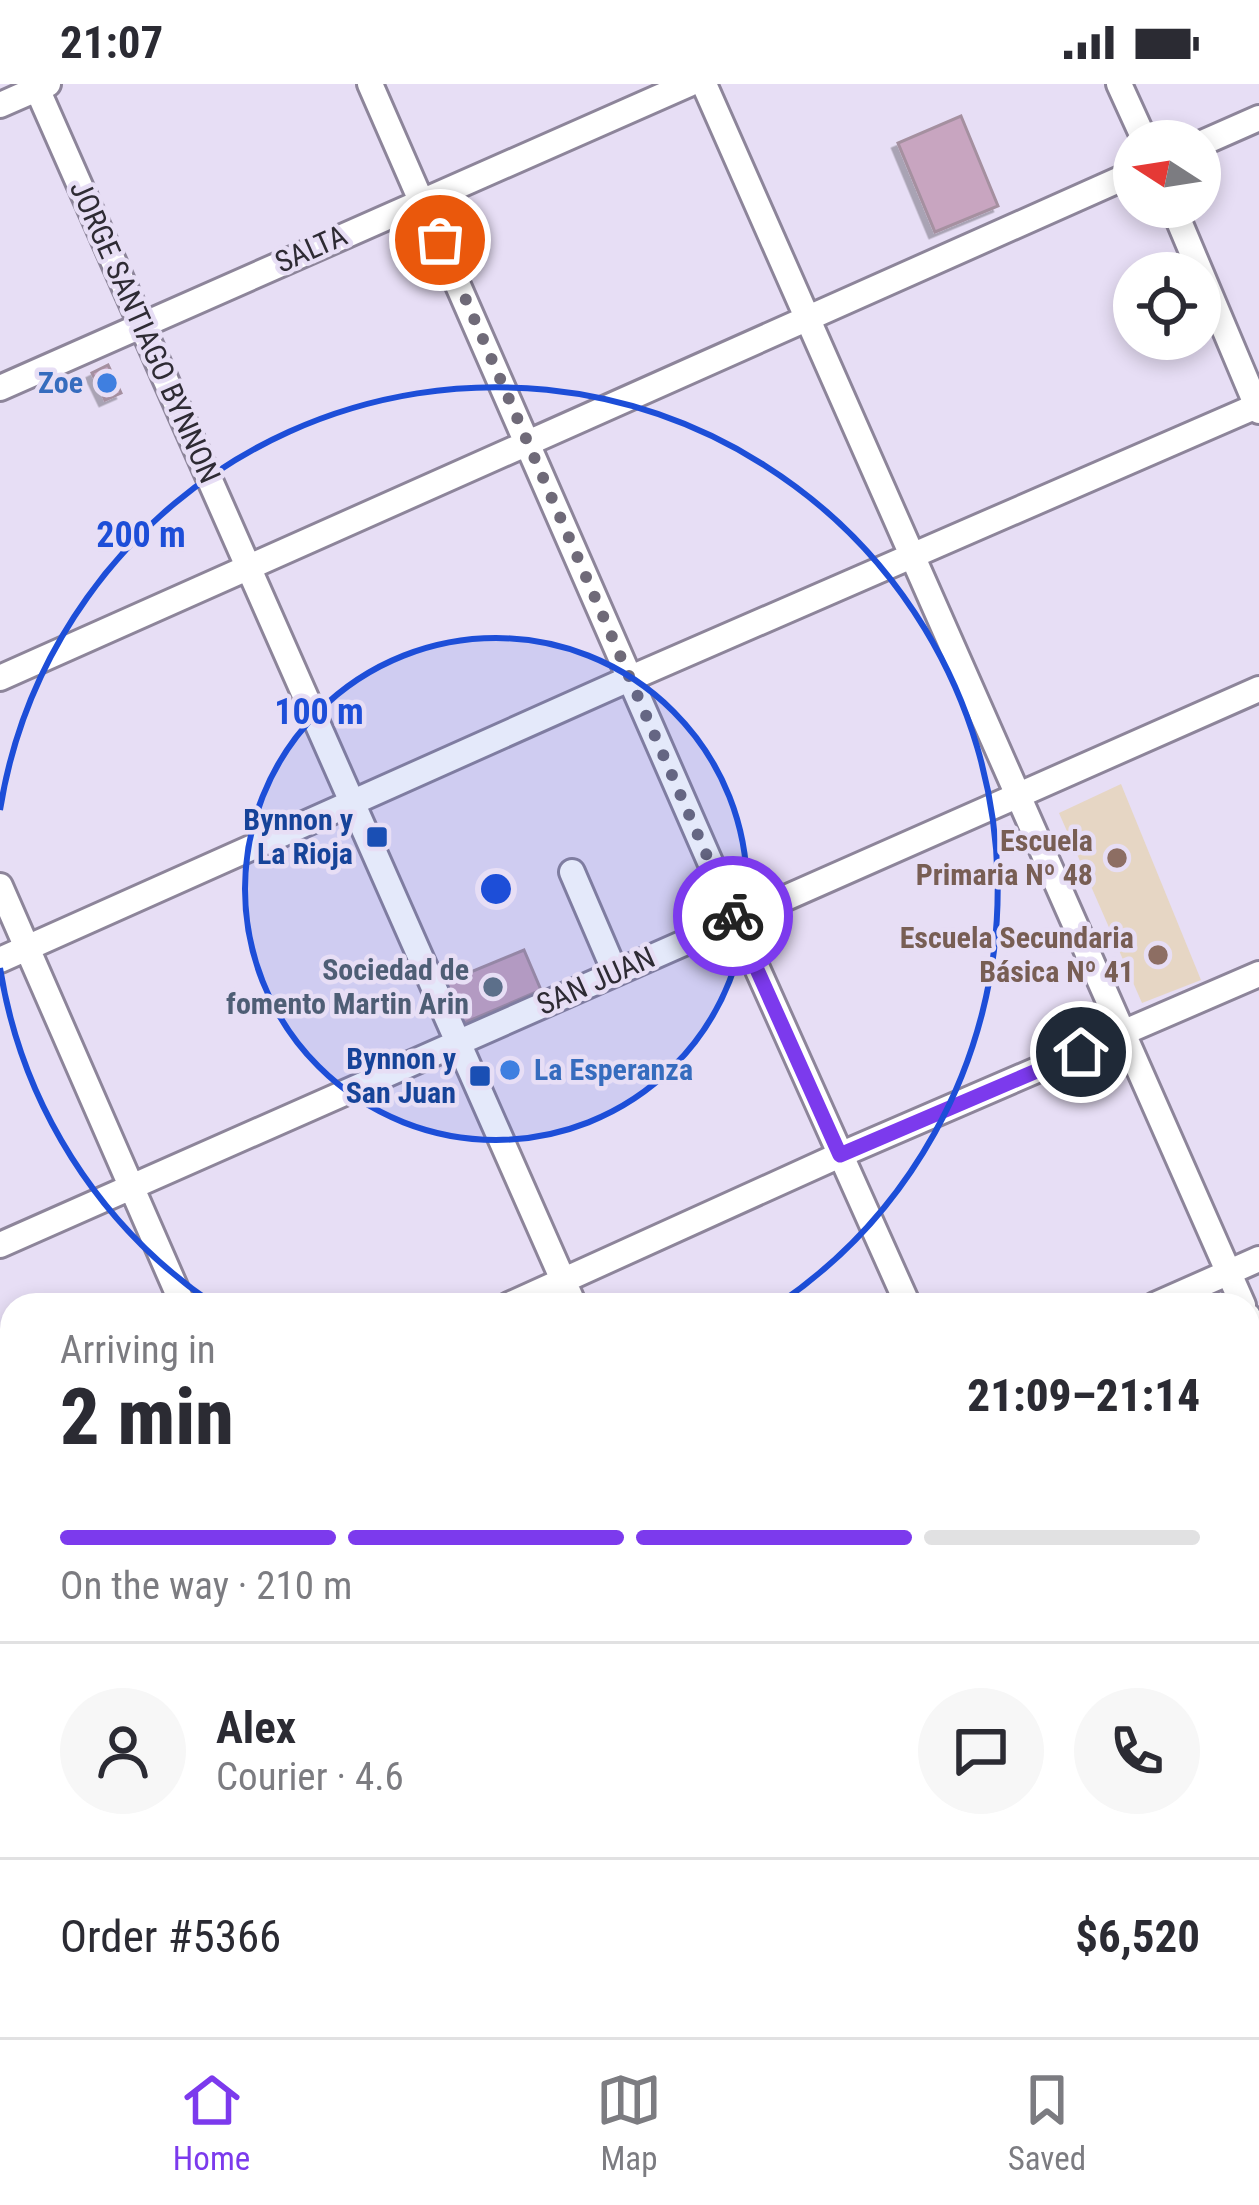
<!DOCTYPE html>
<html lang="en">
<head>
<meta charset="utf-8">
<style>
  :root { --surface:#fff; --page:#f7f7f7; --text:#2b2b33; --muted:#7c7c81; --line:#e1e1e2; --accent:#7c3aed }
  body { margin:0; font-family:"Roboto Condensed",sans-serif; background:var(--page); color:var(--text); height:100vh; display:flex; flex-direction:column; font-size:45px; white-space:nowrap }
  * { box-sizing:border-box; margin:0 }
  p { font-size:39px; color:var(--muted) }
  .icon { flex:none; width:66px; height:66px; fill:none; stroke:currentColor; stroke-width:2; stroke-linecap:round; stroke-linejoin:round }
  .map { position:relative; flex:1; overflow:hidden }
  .details { position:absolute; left:0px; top:1209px; width:1260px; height:744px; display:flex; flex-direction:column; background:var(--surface); border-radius:36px 36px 0 0; box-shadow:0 6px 18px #0003 }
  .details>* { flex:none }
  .needle { width:78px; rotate:282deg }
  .controls { position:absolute; left:1113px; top:36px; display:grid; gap:24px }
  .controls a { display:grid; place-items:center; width:108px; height:108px; border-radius:50%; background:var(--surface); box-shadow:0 6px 18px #0003; font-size:60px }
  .pin { position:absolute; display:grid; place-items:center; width:102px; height:102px; color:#fff; margin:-51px; border:6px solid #fff; border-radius:50%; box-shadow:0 3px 12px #0007 }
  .courier { position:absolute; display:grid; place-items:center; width:120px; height:120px; margin:-60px; border:9px solid #7c3aed; border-radius:50%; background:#fff; color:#222; box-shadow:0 3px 15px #0007 }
  .head em { font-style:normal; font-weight:800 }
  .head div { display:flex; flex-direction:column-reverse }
  .head { display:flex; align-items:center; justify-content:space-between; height:204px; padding:0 60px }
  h1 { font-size:78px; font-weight:800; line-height:90px }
  .bar { display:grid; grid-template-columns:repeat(4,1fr); gap:18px 12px; align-content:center; height:144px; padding:0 60px }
  .bar i { height:15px; border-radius:9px; background:var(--line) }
  .bar .selected { background:var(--accent) }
  .bar p { grid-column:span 4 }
  .line { display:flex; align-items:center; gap:30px; padding:0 60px; border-top:3px solid var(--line) }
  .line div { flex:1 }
  .round { display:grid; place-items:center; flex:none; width:126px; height:126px; border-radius:63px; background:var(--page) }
  .status { display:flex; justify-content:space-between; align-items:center; height:84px; padding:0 60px; background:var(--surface); direction:ltr }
  .status svg { height:33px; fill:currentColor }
  .tabs { display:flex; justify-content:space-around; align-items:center; height:168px; border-top:3px solid var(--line); background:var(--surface); font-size:33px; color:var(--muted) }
  .tabs a { display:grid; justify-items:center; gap:6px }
  .tabs .selected { color:var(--accent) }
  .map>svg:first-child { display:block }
  .education { fill:#e6d6c4 }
  .building { fill:#c8a5c0; stroke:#a590a0; stroke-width:3; filter:url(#shadow) }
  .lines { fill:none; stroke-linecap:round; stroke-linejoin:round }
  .minor-casing { stroke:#8d859a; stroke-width:30 }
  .minor { stroke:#fff; stroke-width:24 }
  .done { stroke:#6f6a78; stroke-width:12; stroke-dasharray:0 21.6 }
  .route { stroke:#7c3aed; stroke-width:15 }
  .ring { fill:none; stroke:#1d4ed8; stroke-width:6 }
  .shop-dot { fill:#3f7fe0; stroke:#e7def5; stroke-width:4.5 }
  .transit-dot { fill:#1a4fb4; stroke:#e7def5; stroke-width:4.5 }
  .education-dot { fill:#8d6e63; stroke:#e7def5; stroke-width:4.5 }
  .service-dot { fill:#5c6f8a; stroke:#e7def5; stroke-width:4.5 }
  .labels { text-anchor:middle; stroke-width:9; stroke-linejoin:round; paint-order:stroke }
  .street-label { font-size:30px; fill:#2e2b34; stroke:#e7def5 }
  .shop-label { font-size:30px; font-weight:bold; fill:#366cbe; stroke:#e7def5; text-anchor:end }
  .transit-label { font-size:30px; font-weight:bold; fill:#164399; stroke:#e7def5; text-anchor:end }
  .education-label { font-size:30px; font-weight:bold; fill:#785e54; stroke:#e7def5; text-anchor:end }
  .service-label { font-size:30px; font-weight:bold; fill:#4e5e75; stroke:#e7def5; text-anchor:end }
  .centre { fill:#1d4ed8; stroke:#e7def5; stroke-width:6 }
  .ring-label { font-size:36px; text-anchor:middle; font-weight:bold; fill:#1d4ed8; stroke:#e7def5; stroke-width:9; stroke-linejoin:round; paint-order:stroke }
</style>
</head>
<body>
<div class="status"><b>21:07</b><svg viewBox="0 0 49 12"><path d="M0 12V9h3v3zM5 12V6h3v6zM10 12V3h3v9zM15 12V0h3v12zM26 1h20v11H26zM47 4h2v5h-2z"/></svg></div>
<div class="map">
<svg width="1259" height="1953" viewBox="0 0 1259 1953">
  <defs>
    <filter id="shadow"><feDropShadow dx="-5.5" dy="5.5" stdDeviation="0" flood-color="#0004"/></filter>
  </defs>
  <rect width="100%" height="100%" fill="#e7def5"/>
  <path class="education" d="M1121 700 1201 896 1142 919 1059 729Z"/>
  <path class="building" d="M961 32 998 122 935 148 898 59Z
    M108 281 121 309 105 316 92 289Z
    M524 866 541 906 464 939 444 899Z"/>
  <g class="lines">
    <defs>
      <path id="minor" d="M35 0 574 1221
        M370 0 735 835 908 1221
        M704 0 1243 1221
        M1119 0 1145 57
        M0 21 48 0
        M1200 60 1259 34
        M1173 123 1259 327
        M0 304 689 0
        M0 594 1134 89
        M572 788 615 888
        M0 802 183 1221
        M0 876 631 594 1259 321
        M0 1161 1259 605
        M509 1221 840 1071 1259 890
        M1155 1221 1259 1175
        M1248 1232 1259 1257
        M0 1448 12 1442
        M1248 1464 1259 1459
        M0 1683 12 1710
        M0 1729 12 1724
        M1248 1751 1259 1746
        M114 1941 119 1953
        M500 1941 506 1953
        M890 1941 895 1953
        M1224 1941 1229 1953
        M138 1953 165 1941
        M794 1953 820 1941"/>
    </defs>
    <use href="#minor" class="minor-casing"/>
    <use href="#minor" class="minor"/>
  </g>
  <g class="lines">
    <path class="done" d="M440 156 733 832"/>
    <path class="route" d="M733 832 840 1071 1081 968"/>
  </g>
  <circle cx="496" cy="805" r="251" fill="#1d4ed8" fill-opacity=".12"/>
  <g class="ring">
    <circle cx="496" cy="805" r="251"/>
    <path d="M212 1219A502 502 0 0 1 0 884M0 726A502 502 0 1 1 780 1219"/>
  </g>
  <g class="shop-dot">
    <circle cx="107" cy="299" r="12"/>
    <circle cx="510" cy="986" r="12"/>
  </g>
  <g class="transit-dot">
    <rect x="365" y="741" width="24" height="24" rx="6"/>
    <rect x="468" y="980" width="24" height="24" rx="6"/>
  </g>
  <g class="education-dot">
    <circle cx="1117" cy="774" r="12"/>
    <circle cx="1158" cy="871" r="12"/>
  </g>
  <circle class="service-dot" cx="493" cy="903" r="12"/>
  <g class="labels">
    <g class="street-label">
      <text transform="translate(311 165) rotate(-24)" y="10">SALTA</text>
      <text transform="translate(145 248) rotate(66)" y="10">JORGE SANTIAGO BYNNON</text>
      <text transform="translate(596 897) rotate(-24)" y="10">SAN JUAN</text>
    </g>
    <g class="shop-label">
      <text x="83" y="309">Zoe</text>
      <text x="534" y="996" text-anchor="start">La Esperanza</text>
    </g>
    <g class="transit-label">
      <text x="353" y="746">Bynnon y<tspan x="353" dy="34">La Rioja</tspan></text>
      <text x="456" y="985">Bynnon y<tspan x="456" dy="34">San Juan</tspan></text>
    </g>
    <g class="education-label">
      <text x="1093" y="767">Escuela<tspan x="1093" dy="34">Primaria Nº 48</tspan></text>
      <text x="1134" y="864">Escuela Secundaria<tspan x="1134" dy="34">Básica Nº 41</tspan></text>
    </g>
    <g class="service-label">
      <text x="469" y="896">Sociedad de<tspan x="469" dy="34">fomento Martin Arin</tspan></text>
    </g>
  </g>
  <circle cx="496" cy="805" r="18" class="centre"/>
  <g class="ring-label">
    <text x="141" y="463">200 m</text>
    <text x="319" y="640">100 m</text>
  </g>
</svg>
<div class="controls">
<a><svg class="needle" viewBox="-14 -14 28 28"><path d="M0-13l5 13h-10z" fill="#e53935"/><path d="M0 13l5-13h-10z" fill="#7c7c81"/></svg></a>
<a><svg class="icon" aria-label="locate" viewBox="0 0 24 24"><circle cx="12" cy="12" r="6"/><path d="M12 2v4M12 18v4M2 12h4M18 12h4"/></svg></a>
</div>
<div class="pin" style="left:440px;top:156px;background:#ea580c"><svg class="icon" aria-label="bag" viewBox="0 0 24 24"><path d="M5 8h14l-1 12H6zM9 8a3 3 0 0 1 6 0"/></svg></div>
<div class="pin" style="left:1081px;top:968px;background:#1f2937"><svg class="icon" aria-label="home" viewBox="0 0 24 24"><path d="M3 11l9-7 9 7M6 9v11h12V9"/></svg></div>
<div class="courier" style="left:733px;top:832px"><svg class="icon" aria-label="bike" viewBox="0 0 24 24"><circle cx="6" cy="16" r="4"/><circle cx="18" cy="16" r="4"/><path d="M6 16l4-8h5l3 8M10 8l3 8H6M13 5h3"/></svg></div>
<section class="details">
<div class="head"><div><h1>2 min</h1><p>Arriving in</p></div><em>21:09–21:14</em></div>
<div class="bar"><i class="selected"></i><i class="selected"></i><i class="selected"></i><i></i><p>On the way · 210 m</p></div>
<div class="line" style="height:216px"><a class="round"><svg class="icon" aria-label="person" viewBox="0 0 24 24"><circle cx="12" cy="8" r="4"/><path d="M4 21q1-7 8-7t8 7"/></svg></a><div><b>Alex</b><p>Courier · 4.6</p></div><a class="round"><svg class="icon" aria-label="chat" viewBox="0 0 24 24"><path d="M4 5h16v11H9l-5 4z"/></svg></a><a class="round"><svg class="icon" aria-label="phone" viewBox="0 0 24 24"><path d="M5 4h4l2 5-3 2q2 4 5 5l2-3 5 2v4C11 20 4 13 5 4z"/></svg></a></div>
<div class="line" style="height:156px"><div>Order #5366</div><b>$6,520</b></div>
</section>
</div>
<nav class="tabs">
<a class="selected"><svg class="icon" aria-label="home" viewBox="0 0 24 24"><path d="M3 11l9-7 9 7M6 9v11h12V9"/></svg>Home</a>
<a><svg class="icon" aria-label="map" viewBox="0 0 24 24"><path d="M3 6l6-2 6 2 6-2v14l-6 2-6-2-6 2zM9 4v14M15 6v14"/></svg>Map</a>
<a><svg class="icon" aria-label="saved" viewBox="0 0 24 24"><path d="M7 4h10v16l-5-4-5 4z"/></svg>Saved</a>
</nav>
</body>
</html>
